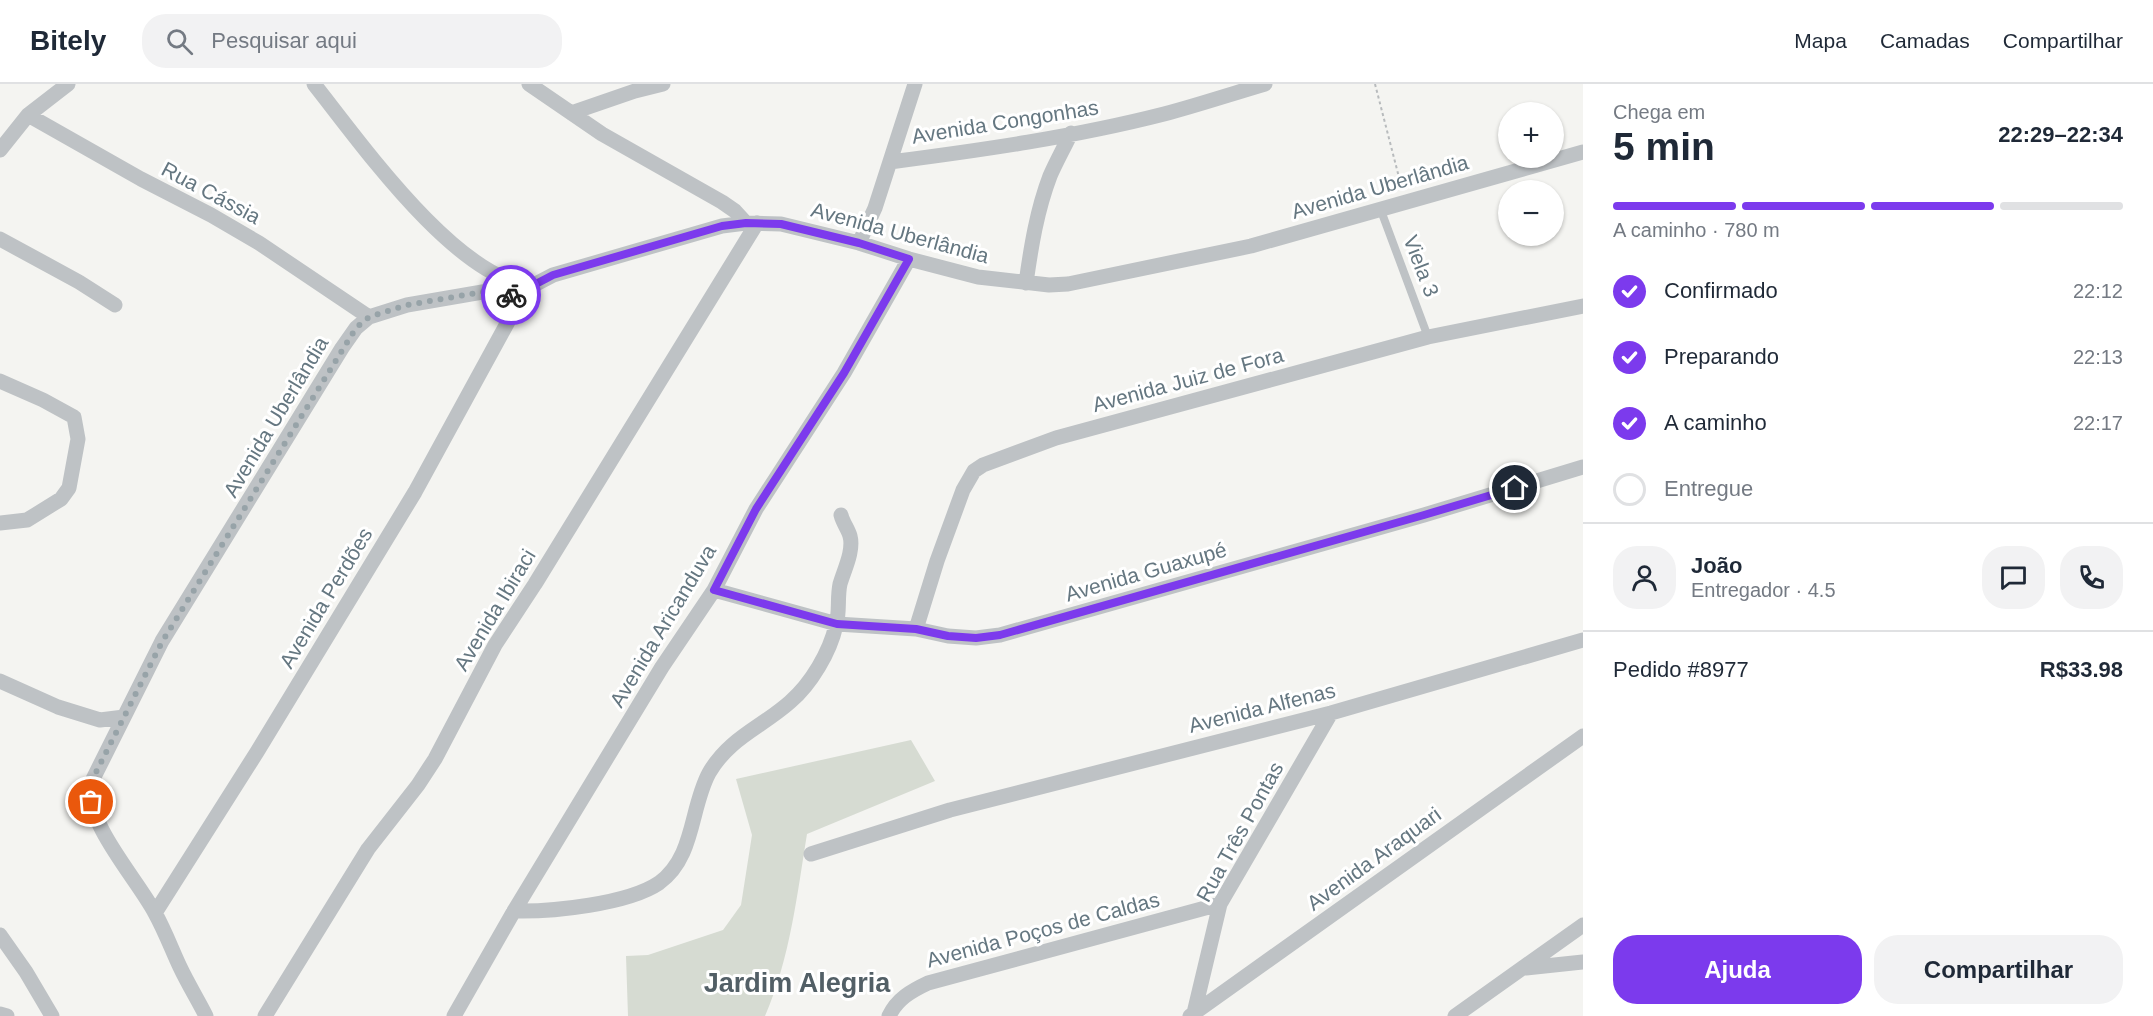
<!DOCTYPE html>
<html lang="pt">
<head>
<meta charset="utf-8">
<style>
  :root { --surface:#fff; --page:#f2f2f3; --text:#1f2937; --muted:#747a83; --line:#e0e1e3; --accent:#7c3aed }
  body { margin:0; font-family:Helvetica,sans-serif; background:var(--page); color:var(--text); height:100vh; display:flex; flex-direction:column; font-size:22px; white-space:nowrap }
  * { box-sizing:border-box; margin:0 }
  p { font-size:20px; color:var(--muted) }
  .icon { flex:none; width:33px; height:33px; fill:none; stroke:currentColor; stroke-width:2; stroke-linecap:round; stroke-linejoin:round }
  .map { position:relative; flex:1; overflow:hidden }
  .details { display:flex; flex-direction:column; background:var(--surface); width:570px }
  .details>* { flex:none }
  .controls { position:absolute; left:1498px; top:18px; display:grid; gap:12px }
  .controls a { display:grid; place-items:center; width:66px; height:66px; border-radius:50%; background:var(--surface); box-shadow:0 2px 4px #0004; font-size:30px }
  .pin { position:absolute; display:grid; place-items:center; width:51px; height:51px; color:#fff; margin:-26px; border:3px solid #fff; border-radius:50%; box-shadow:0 2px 6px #0007 }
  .courier { position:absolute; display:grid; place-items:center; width:60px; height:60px; margin:-30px; border:4px solid #7c3aed; border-radius:50%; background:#fff; color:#222; box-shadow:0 2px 8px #0007 }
  .overview em { font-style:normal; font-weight:700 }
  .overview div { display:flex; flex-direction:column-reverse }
  .overview { display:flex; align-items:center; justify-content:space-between; height:102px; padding:0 30px }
  h1 { font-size:39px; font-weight:700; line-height:45px }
  .bar { display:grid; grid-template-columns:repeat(4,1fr); gap:9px 6px; align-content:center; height:72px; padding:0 30px }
  .bar i { height:8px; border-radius:4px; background:var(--line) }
  .bar .active { background:var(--accent) }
  .bar p { grid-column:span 4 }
  .line { display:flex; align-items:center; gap:15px; padding:0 30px; border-top:2px solid var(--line) }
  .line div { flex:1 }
  .round { display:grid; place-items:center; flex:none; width:63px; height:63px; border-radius:24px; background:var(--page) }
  ol { padding:0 30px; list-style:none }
  li { display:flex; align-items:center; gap:18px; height:66px }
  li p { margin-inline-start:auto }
  li .icon { padding:6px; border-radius:50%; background:var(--accent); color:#fff; stroke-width:4 }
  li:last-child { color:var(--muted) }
  li i { width:33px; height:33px; border:3px solid var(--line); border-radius:50% }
  .button { display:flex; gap:12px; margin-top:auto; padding:12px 30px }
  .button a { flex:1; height:69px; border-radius:24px; background:var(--accent); color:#fff; font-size:24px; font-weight:700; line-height:69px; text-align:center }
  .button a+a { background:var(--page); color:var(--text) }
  header { display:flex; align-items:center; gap:36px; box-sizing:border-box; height:84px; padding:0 30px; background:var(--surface); border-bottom:2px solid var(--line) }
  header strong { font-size:28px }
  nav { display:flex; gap:33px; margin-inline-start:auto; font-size:21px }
  .search { width:420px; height:54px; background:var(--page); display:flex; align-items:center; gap:15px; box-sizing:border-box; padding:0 21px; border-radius:24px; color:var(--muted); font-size:22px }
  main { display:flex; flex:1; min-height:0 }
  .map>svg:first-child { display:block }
  .green { fill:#d6dbd2 }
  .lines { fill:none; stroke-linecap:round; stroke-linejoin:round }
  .path { stroke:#b8bbbd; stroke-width:2; stroke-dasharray:3 3; stroke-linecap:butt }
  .service { stroke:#bec2c5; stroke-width:8 }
  .minor { stroke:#bec2c5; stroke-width:15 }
  .done { stroke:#97a3a8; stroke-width:6; stroke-dasharray:0 10.8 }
  .route { stroke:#7c3aed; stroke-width:8 }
  .labels { text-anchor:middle; stroke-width:6; stroke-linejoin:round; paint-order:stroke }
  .street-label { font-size:21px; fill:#657781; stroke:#fff }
  .district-label { font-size:27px; font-weight:bold; fill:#525f66; stroke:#fff }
</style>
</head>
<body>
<header>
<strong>Bitely</strong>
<div class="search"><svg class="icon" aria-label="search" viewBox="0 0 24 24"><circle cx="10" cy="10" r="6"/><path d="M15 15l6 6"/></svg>Pesquisar aqui</div>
<nav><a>Mapa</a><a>Camadas</a><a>Compartilhar</a></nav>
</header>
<main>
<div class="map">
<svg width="1583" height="932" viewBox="0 0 1583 932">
  <rect width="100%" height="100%" fill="#f4f4f1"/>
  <path class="green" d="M911 656 935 697 807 750C797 811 790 875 765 932H628L626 872 648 871 723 846 741 821 752 751 736 695Z"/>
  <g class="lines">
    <path class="path" d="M1375 0 1402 105"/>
    <path class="service" d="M1380 124 1428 253"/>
    <path class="minor" d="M314 0C360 58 456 195 532 202
      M529 0 602 50 722 118 735 127 746 139
      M571 29 635 7 663 0
      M28 31 141 95 211 131 259 159 369 233
      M0 66 28 31 68 0
      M890 78C982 66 1074 53 1164 30 1198 21 1231 10 1265 0
      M0 155 79 198 115 221
      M859 159 875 124 915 0
      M1026 199C1031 163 1037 126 1050 92 1056 78 1064 64 1071 49
      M0 297 43 316 74 333 78 355 69 404 61 415 27 436 0 439
      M714 506 837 540 916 545 948 552 976 554 1000 551 1424 431 1583 383
      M916 545 937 477 963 406 974 387 983 381 1056 354 1428 253 1583 222
      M0 597 58 623 100 636 124 633
      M811 770 950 726 1331 629 1583 556
      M514 827C552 828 628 820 659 799 695 773 690 724 709 689 729 654 762 643 790 618 811 600 830 568 836 541 840 528 837 514 840 500 844 486 854 467 850 452 848 445 843 439 841 431
      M155 829 257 668 415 408 521 214
      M0 851 26 888 52 932
      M1526 884 1583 878
      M1194 929 1220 820 1331 629
      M0 930 7 932
      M206 932C198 916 188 900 180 883 172 866 165 847 155 829 137 795 86 740 90 701L162 557 342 264 356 244 369 233 407 221 494 206 521 214 532 202 553 191 722 142 746 139 781 140 859 159 909 175 978 193 1049 201 1068 200 1251 162 1583 68
      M265 932 368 765 418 701 435 675 495 561 535 500 757 139
      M454 932 514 827 662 583 714 506 756 425 844 289 909 175
      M889 932C897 915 911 907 928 899L1220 820
      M1190 932 1583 652
      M1455 932 1583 841"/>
  </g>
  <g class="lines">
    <path class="done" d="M91 718 90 700 162 558 356 244 369 233 407 221 494 206 511 211"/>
    <path class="route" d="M511 211 521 214 532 202 553 191 722 142 746 139 781 140 859 159 909 175 844 289 756 425 714 506 837 540 916 545 948 552 976 554 1000 551 1424 431 1515 404"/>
  </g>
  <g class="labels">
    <g class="street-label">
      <text transform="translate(1005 38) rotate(-9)" y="7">Avenida Congonhas</text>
      <text transform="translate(1380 103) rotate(-16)" y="7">Avenida Uberlândia</text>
      <text transform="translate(211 109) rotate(28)" y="7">Rua Cássia</text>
      <text transform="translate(900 149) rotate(15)" y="7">Avenida Uberlândia</text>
      <text transform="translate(1421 182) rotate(69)" y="7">Viela 3</text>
      <text transform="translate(1188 296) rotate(-15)" y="7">Avenida Juiz de Fora</text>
      <text transform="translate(276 333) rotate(-59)" y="7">Avenida Uberlândia</text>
      <text transform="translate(1146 488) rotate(-16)" y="7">Avenida Guaxupé</text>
      <text transform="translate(326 514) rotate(-59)" y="7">Avenida Perdões</text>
      <text transform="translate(495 526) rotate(-59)" y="7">Avenida Ibiraci</text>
      <text transform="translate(663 542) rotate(-59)" y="7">Avenida Aricanduva</text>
      <text transform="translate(1262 624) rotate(-14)" y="7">Avenida Alfenas</text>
      <text transform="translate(1240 748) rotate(-61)" y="7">Rua Três Pontas</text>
      <text transform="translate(1374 775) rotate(-36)" y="7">Avenida Araquari</text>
      <text transform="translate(1043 846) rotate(-15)" y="7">Avenida Poços de Caldas</text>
    </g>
    <g class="district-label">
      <text x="797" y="908">Jardim Alegria</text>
    </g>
  </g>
</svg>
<div class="controls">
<a>+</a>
<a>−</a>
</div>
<div class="pin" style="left:91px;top:718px;background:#ea580c"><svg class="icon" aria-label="bag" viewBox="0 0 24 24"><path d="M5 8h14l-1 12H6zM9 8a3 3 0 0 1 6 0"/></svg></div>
<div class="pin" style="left:1515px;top:404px;background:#1f2937"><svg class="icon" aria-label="home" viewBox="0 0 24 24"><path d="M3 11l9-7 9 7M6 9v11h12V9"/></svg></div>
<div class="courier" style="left:511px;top:211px"><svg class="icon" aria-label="bike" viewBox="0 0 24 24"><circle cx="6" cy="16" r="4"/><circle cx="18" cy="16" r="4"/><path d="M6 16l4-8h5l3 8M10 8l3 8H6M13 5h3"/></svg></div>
</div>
<section class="details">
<div class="overview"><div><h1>5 min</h1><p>Chega em</p></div><em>22:29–22:34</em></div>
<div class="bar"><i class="active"></i><i class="active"></i><i class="active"></i><i></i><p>A caminho · 780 m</p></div>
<ol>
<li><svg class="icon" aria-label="check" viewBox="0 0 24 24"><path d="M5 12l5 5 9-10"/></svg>Confirmado<p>22:12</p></li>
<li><svg class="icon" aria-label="check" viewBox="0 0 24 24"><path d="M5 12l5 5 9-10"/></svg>Preparando<p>22:13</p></li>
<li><svg class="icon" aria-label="check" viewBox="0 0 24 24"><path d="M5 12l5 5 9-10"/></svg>A caminho<p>22:17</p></li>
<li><i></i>Entregue</li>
</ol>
<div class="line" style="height:108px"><a class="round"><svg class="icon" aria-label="person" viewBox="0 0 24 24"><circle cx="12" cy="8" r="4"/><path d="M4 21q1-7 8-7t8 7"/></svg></a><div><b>João</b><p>Entregador · 4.5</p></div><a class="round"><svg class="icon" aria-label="chat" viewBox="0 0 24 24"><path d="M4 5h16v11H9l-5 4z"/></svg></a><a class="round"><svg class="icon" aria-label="phone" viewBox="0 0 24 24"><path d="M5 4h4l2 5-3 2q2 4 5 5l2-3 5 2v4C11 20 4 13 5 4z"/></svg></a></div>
<div class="line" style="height:78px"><div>Pedido #8977</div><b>R$33.98</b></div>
<div class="button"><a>Ajuda</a><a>Compartilhar</a></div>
</section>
</main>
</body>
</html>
